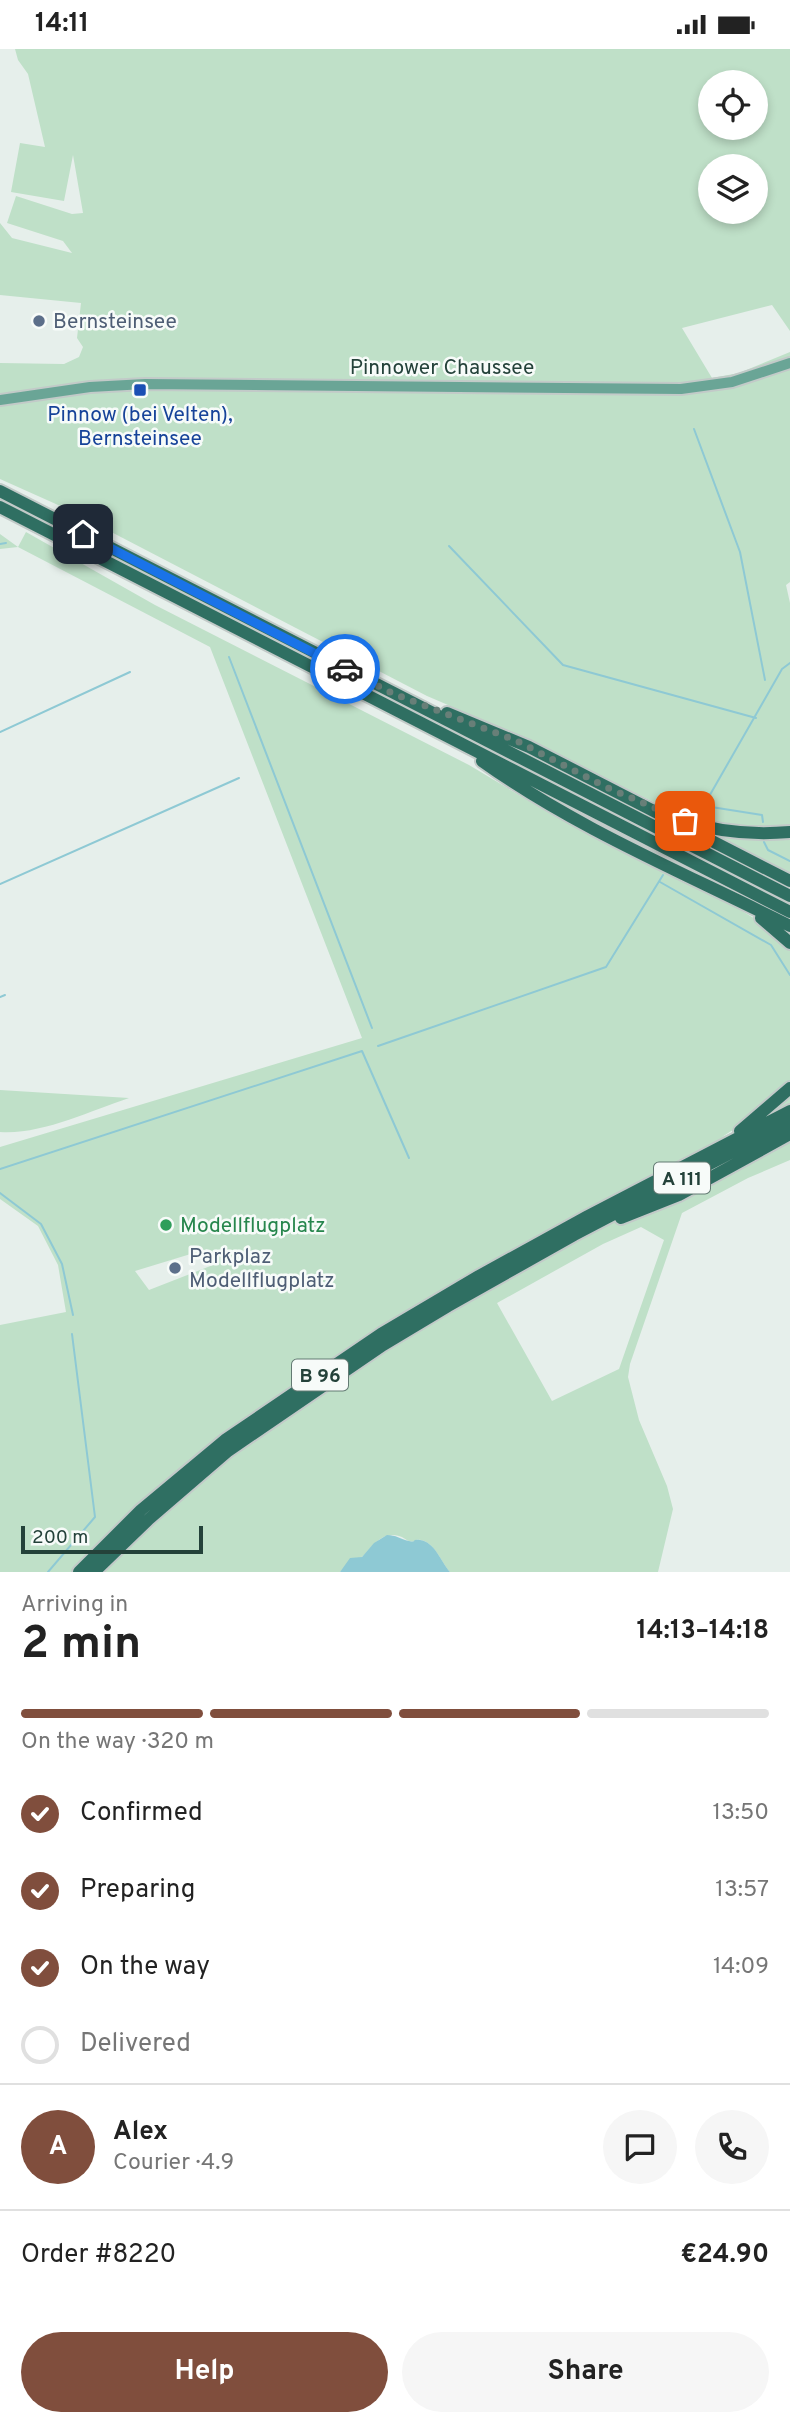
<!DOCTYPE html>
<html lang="en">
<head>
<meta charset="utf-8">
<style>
  :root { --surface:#fff; --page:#f6f6f6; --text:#222; --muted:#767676; --line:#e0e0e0; --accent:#804e3d }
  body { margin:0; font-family:Overpass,sans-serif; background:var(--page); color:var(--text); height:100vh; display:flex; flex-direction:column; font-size:26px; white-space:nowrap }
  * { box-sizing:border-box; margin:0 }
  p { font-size:23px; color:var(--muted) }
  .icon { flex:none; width:38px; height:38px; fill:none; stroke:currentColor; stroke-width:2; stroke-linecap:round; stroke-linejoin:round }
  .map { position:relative; height:1523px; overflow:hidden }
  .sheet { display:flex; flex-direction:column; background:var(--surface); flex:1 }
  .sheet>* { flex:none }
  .controls { position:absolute; left:698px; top:21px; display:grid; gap:14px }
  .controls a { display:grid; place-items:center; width:70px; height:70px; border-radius:50%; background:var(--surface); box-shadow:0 4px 10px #0003; font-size:35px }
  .scale { position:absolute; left:21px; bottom:18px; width:182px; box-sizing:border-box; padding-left:7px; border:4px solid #24423a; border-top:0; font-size:19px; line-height:24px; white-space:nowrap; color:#24423a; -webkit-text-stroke:5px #f7fbf9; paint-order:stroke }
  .pin { position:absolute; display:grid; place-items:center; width:60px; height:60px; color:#fff; margin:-30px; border-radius:14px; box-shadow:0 4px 10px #0006 }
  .courier { position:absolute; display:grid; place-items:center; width:70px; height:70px; margin:-35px; border:5px solid #1a73e8; border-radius:50%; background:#fff; color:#222; box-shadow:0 2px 9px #0007 }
  .headline em { font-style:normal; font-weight:700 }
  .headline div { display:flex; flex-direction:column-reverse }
  .headline { display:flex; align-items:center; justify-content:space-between; height:119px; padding:0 21px }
  h1 { font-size:46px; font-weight:700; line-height:52px }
  .bar { display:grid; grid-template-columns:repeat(4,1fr); gap:10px 7px; align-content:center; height:84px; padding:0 21px }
  .bar i { height:9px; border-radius:5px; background:var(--line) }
  .bar .on { background:var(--accent) }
  .bar p { grid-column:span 4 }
  .line { display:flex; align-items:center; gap:18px; padding:0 21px; border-top:2px solid var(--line) }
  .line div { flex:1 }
  .round { display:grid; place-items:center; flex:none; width:74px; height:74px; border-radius:37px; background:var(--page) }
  ol { padding:0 21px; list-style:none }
  li { display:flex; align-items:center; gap:21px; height:77px }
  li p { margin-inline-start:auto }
  li .icon { padding:7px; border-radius:50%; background:var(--accent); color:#fff; stroke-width:4 }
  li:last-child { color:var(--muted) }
  li i { width:38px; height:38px; border:4px solid var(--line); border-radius:50% }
  .cta { display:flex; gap:14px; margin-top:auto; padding:14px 21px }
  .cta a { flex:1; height:80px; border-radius:42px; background:var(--accent); color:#fff; font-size:28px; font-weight:700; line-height:80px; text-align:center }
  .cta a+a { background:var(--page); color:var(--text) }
  .status { display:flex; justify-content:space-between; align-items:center; height:49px; padding:0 35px; background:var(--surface); direction:ltr }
  .status svg { height:19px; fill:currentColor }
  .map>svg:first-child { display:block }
  .green { fill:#bfe0c8; fill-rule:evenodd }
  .water { fill:#8ec9d4 }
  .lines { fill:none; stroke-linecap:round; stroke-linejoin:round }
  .stream { stroke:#8ec9d4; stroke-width:2 }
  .major-casing { stroke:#c2cac8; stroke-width:14 }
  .highway-casing { stroke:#c2cac8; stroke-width:16 }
  .major { stroke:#6aa596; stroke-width:10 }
  .highway { stroke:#2f6f62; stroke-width:12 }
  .done { stroke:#687f78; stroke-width:7; stroke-dasharray:0 12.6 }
  .route { stroke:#1a73e8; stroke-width:9 }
  .service-dot { fill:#5c6f8a; stroke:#f7fbf9; stroke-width:2.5 }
  .transit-dot { fill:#1a4fb4; stroke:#f7fbf9; stroke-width:2.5 }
  .leisure-dot { fill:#2e9e5b; stroke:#f7fbf9; stroke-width:2.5 }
  .labels { text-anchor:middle; stroke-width:5; stroke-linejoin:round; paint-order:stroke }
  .shield { fill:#f7fbf9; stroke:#637a73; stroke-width:2 }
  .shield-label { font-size:19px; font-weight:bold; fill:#24423a }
  .service-label { font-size:21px; fill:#4e5e75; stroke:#f7fbf9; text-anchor:start }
  .street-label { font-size:21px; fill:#24423a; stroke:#f7fbf9 }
  .transit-label { font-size:21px; fill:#164399; stroke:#f7fbf9 }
  .leisure-label { font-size:21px; fill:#27864d; stroke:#f7fbf9; text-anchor:start }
</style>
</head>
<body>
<div class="status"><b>14:11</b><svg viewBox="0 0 49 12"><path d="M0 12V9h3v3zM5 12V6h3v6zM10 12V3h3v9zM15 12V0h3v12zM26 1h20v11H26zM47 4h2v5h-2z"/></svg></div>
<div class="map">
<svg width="790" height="1523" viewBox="0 0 790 1523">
  <rect width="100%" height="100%" fill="#e6efeb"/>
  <path class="green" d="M15 0H790V282L772 256 682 279 712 329 739 324 790 303V533L786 536 790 554V777L763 780 732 778 688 770 516 685 427 647 67 460 0 430V314L64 315 79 308 83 298 77 289 81 254 0 246V174L12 189 72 204 63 192 7 174 16 147 72 165 83 164 73 106 64 152 11 143 20 94 45 98 28 25 18 11ZM710 33H756V79H710ZM710 117H756V163H710Z
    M0 449 790 852V857L0 453Z
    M26 483 155 556 469 716 554 767 729 854 757 871 790 899V1033L751 1069 722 1088 759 1071 790 1045V1111L748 1129 682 1164 630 1315 628 1328 639 1371 667 1437 673 1460 658 1523H450C441 1513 435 1494 421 1491 411 1490 419 1494 409 1492 406 1491 403 1488 399 1487 382 1482 373 1497 363 1507 356 1513 346 1515 340 1523H0V1276L66 1263 58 1216 38 1177 0 1150V1098L362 989 210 598 18 498 0 500V485L18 498ZM641 1178 664 1191 619 1320 552 1352 497 1254 603 1195ZM207 1200 213 1216 149 1241 135 1222Z
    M699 782 743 790 790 788V829Z
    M0 1041 129 1049C90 1062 41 1086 0 1083Z"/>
  <path class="water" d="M387 1486C396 1486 400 1490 409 1492 417 1494 411 1490 420 1491 435 1493 441 1513 450 1523H340L350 1509 362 1508 374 1494Z"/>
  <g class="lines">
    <path class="stream" d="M694 380 740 503 765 631
      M0 495 6 494
      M449 497 563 616 756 669
      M229 608 372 979
      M0 683 130 623
      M705 757 762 766 763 773
      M699 765 782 620 790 614
      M764 793 768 801 790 812
      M660 833 771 896 790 926
      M0 835 239 729
      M0 948 5 946
      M378 997 606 918 663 826
      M0 1120 362 1002 409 1109
      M0 1144 41 1175 62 1215 73 1266
      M48 1523 95 1468 72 1285"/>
    <defs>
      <path id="major" d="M0 351 90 338 145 335 681 340 732 333 790 314"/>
      <path id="highway" d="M0 442 790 847
        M0 458 790 863
        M447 664 529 698 790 832
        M482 712C577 780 687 825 790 877
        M684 772C718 783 755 786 790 783
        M761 869 790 894
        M740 1082 790 1039
        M621 1169 679 1146 790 1085
        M79 1523 141 1461 225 1391 381 1285 479 1227 588 1167 790 1062
        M94 1523 149 1470 228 1402 383 1296 448 1257 574 1186 790 1073"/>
    </defs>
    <use href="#major" class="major-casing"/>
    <use href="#highway" class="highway-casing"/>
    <use href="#major" class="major"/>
    <use href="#highway" class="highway"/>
  </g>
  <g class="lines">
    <path class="done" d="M345 620 394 645 515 691 606 738 685 772"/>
    <path class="route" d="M83 485 345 620"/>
  </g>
  <g class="service-dot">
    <circle cx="39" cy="272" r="7"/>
    <circle cx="175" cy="1219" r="7"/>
  </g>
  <rect class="transit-dot" x="133" y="334" width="14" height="14" rx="3.5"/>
  <circle class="leisure-dot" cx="166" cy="1176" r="7"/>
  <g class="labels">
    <g class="shield">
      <rect x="654" y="1113.5" width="56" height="31" rx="5"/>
      <rect x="292" y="1310.5" width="56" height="31" rx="5"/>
    </g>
    <g class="shield-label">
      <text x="682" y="1136">A 111</text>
      <text x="320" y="1333">B 96</text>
    </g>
    <g class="service-label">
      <text x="53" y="279">Bernsteinsee</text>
      <text x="189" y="1214">Parkplaz<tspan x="189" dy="24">Modellflugplatz</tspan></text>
    </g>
    <g class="street-label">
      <text x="442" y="325">Pinnower Chaussee</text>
    </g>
    <g class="transit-label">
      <text x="140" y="372">Pinnow (bei Velten),<tspan x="140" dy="24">Bernsteinsee</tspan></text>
    </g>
    <g class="leisure-label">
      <text x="180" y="1183">Modellflugplatz</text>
    </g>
  </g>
</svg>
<div class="controls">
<a><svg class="icon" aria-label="locate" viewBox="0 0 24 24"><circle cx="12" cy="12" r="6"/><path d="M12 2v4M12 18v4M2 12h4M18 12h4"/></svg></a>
<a><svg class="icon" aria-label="layers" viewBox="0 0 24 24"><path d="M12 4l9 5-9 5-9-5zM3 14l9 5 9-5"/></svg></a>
</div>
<div class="scale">200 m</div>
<div class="pin" style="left:685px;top:772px;background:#ea580c"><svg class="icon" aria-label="bag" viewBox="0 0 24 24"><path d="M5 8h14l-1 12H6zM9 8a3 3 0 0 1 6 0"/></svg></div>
<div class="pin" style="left:83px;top:485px;background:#1f2937"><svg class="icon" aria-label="home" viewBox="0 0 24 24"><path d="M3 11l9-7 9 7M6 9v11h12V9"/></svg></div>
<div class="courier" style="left:345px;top:620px"><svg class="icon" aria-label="car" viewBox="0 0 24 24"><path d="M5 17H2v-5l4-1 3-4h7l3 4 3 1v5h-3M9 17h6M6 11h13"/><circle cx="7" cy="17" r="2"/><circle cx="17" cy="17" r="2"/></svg></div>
</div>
<section class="sheet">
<div class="headline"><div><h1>2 min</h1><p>Arriving in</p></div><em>14:13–14:18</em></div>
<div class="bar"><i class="on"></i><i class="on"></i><i class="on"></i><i></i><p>On the way · 320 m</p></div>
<ol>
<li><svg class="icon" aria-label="check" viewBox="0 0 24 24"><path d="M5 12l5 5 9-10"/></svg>Confirmed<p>13:50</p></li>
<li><svg class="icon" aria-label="check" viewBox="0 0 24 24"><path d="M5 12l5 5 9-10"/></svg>Preparing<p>13:57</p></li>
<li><svg class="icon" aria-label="check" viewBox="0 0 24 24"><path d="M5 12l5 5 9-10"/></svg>On the way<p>14:09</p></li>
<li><i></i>Delivered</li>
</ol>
<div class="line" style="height:126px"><b class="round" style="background:var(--accent);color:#fff">A</b><div><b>Alex</b><p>Courier · 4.9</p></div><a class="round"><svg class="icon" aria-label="chat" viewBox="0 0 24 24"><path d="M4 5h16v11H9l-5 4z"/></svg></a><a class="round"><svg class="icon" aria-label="phone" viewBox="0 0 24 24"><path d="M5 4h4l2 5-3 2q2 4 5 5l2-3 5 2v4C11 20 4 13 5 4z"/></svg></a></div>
<div class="line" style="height:91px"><div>Order #8220</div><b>€24.90</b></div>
<div class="cta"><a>Help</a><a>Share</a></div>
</section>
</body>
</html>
